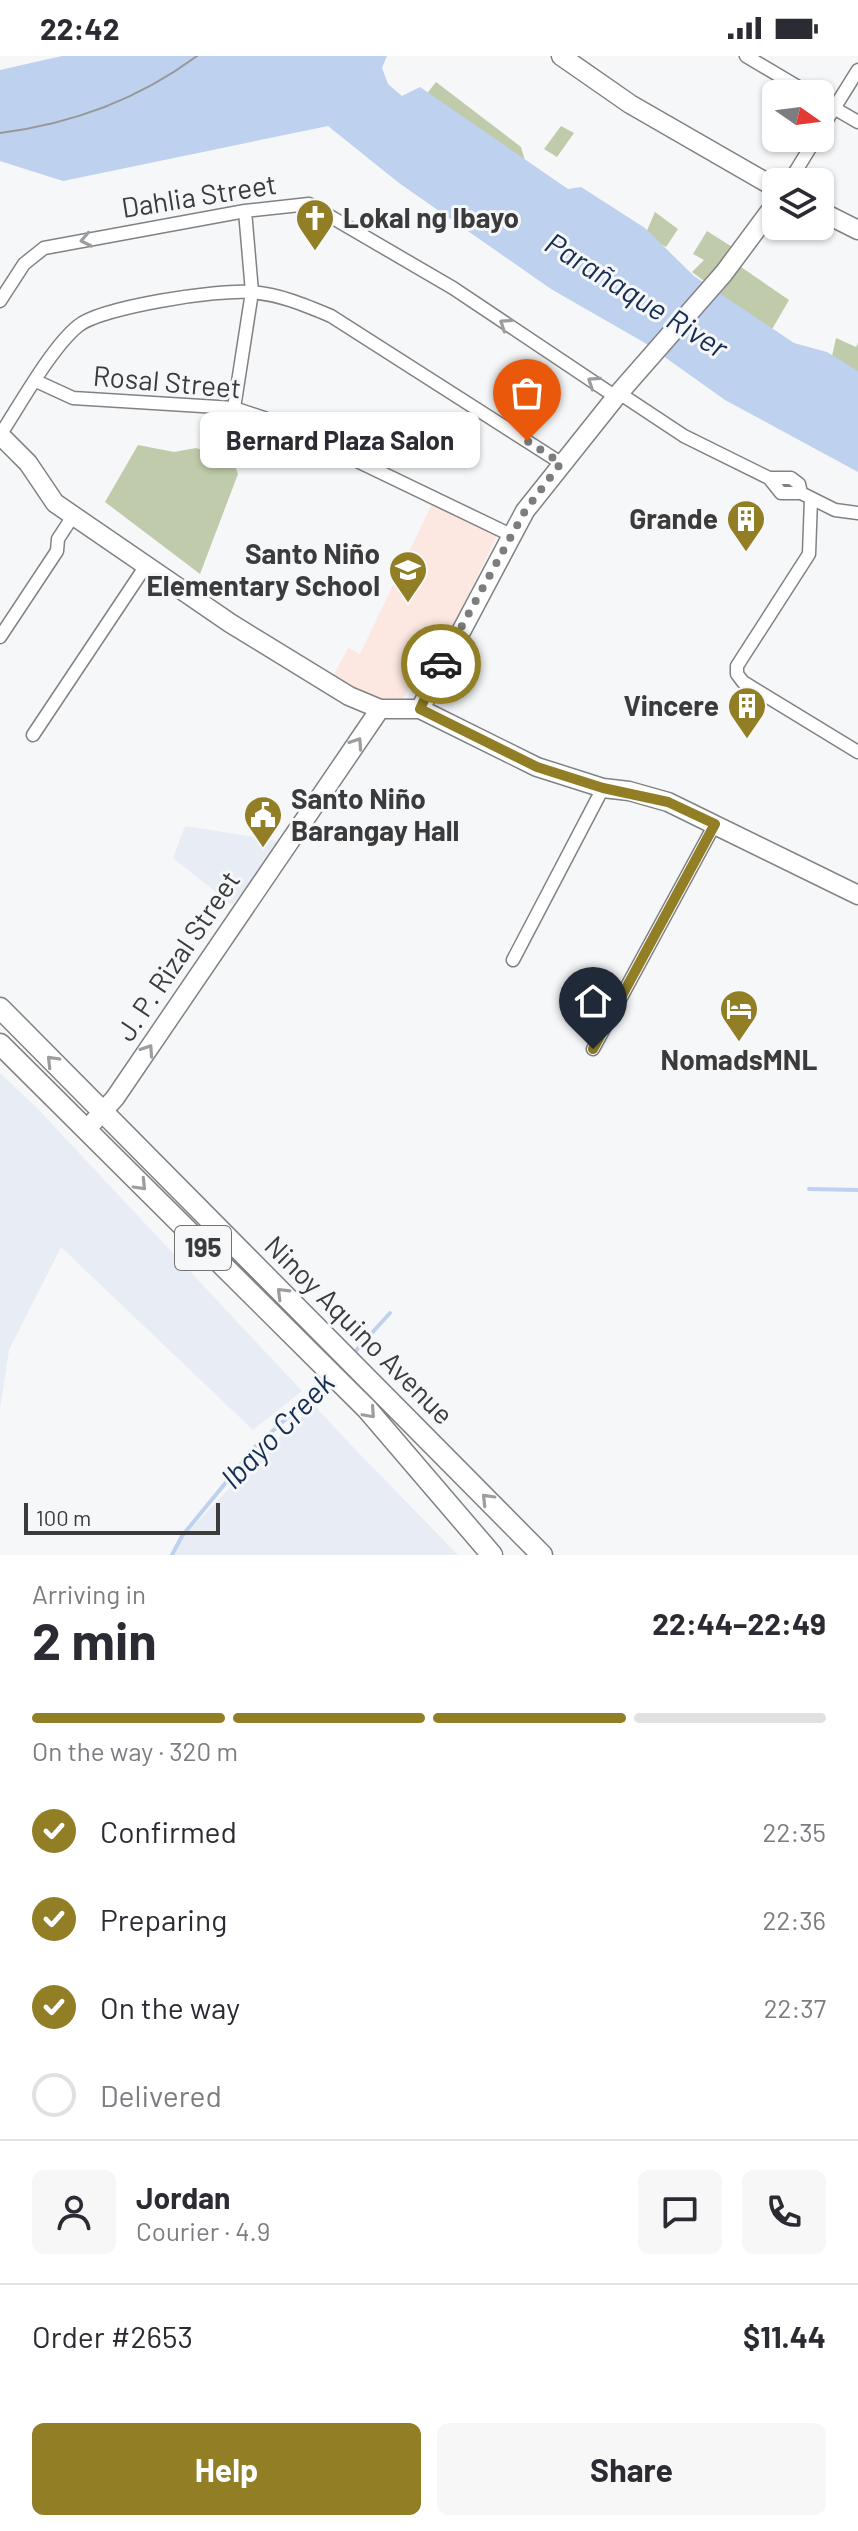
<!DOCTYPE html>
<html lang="en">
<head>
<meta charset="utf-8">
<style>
  :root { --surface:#fff; --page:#f7f7f7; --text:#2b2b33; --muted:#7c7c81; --line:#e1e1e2; --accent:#917e25 }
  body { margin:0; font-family:Barlow,sans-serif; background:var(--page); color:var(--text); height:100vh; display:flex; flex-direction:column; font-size:30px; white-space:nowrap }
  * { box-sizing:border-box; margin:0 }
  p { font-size:26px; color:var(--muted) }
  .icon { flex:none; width:44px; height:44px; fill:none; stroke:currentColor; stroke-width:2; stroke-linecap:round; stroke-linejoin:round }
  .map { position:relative; height:1499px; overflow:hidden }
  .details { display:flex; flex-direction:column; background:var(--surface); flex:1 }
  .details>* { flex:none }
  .needle { width:52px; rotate:104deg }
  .fabs { position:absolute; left:762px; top:24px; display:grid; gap:16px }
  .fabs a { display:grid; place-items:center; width:72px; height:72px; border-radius:12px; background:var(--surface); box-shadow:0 2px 6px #0004; font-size:40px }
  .scale { position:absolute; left:24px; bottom:20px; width:196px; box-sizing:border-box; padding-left:8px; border:4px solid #3b3b3c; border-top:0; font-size:22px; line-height:28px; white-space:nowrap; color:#3b3b3c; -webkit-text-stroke:6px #f6f7f8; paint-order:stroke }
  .pin { position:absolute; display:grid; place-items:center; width:68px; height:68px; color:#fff; margin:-82px -34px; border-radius:50% 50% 50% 0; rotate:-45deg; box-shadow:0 0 8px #0007 }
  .pin .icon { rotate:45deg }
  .courier { position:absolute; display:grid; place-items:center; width:80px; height:80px; margin:-40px; border:6px solid #917e25; border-radius:50%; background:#fff; color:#222; box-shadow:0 2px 10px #0007 }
  .bubble { position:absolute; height:56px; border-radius:12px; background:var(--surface); box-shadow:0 2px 6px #0004; font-size:26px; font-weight:700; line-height:56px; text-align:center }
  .head em { font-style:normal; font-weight:700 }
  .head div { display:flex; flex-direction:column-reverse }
  .head { display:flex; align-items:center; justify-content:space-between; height:136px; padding:0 32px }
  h1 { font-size:52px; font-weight:700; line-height:60px }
  .bar { display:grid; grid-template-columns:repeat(4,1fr); gap:12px 8px; align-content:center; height:96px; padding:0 32px }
  .bar i { height:10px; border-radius:6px; background:var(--line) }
  .bar .on { background:var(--accent) }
  .bar p { grid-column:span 4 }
  .line { display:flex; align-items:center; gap:20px; padding:0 32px; border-top:2px solid var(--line) }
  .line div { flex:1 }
  .round { display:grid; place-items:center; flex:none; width:84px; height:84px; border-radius:12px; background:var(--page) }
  ol { padding:0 32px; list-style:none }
  li { display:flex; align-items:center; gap:24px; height:88px }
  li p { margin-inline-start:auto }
  li .icon { padding:8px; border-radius:50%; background:var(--accent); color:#fff; stroke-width:4 }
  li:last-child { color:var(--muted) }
  li i { width:44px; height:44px; border:4px solid var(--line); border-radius:50% }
  .button { display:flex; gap:16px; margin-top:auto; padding:16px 32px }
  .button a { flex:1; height:92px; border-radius:12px; background:var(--accent); color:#fff; font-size:32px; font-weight:700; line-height:92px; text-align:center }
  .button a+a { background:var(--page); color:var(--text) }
  .status { display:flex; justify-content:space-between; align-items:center; height:56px; padding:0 40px; background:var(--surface); direction:ltr }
  .status svg { height:22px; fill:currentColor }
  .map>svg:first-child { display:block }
  .built { fill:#e8ecf4 }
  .education { fill:#fce8e1 }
  .green { fill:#bfcbaa }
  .water { fill:#bed1ef }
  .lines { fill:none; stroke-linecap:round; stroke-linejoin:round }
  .stream { stroke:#bed1ef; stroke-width:4 }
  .street-casing { stroke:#818283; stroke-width:15 }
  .secondary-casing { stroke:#818283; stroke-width:21 }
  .primary-casing { stroke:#818283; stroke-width:23 }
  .street { stroke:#fff; stroke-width:12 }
  .secondary { stroke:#fff; stroke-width:18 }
  .primary { stroke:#fff; stroke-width:20 }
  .tram { stroke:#989899; stroke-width:2 }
  .oneway { stroke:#9d9d9e }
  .done { stroke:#7c7d7e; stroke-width:8; stroke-dasharray:0 14.4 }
  .route { stroke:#917e25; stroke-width:10 }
  .labels { text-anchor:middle; stroke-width:6; stroke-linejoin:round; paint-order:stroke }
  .shield { fill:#f6f7f8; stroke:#737374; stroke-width:2 }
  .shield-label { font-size:26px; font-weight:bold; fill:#3b3b3c }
  .street-label { font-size:28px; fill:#3b3b3c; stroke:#f6f7f8 }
  .poi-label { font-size:28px; font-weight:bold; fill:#3b3b3c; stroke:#f6f7f8; text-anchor:end }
  .water-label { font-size:30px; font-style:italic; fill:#162e55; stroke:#f6f7f8 }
</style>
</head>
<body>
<div class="status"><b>22:42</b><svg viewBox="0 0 49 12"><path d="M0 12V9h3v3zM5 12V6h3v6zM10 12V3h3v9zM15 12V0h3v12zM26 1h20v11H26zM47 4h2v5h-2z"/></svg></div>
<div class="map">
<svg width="858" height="1499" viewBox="0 0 858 1499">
  <rect width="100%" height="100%" fill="#f6f7f8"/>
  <path class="built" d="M185 770 285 786 232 849 173 802Z
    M0 1017 37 1052 302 1335 253 1374 61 1191 9 1294 0 1354Z
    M315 1350 349 1387 458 1499H175L182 1482 271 1388Z"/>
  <path class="education" d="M432 448 497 480 422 633 411 627 401 646 359 643 330 626 348 592 360 598Z"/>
  <path class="green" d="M436 26 521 91 527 111 418 49Z
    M561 70 574 77 557 101 544 93Z
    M655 156 678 173 666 191 645 179Z
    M707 175 737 194 708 228 692 216 704 204 693 198Z
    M741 211 789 244 767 282 719 239Z
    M836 282 856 291 858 287V317L831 305Z
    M138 389 174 396 196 392 233 404 238 418 200 518 105 446Z"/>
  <path class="water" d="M62 0H387L382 12 388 28 402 40 420 31 568 133 581 131 645 172 694 220 794 287 827 296 858 315V416L725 344 645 287 551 233 399 127 328 70 63 125 0 105V14Z"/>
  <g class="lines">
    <path class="stream" d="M809 1133 858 1134
      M352 1299 390 1257
      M172 1499 182 1480 255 1391 330 1323"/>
    <defs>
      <path id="street" d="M746 0 810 38
        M820 44 858 66
        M820 75 858 14
        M789 126 816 82
        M0 245 24 208 44 192 245 155 309 148 453 232 616 341
        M36 325 73 342 234 352 276 366 511 479
        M619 337 684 380 769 422 781 437H801L835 454 858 457
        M234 352 252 236 245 155
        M0 379C20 349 51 292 78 270 101 251 219 233 250 236 279 238 305 249 331 260L561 407
        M769 422H791L799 428 801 437
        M811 443 809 498 737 610V618L743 626 858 696
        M0 581 57 495 58 483 73 460
        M33 679 145 511
        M513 904 603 732
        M593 993 715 768"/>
      <path id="secondary" d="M561 0 630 48 776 132
        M820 155 858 174
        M0 379 28 407 55 447 230 567 349 640 380 653H420L537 711 603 732 629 735 668 746 858 839
        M420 653 525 455 619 337 724 217 776 147
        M87 1073 115 1042 380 653"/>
      <path id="primary" d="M0 952 542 1499
        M0 988 367 1353 492 1499"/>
    </defs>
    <use href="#street" class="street-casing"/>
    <use href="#secondary" class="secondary-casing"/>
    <use href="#primary" class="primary-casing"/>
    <use href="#street" class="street"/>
    <use href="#secondary" class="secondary"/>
    <use href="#primary" class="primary"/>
    <path class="tram" d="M0 77C71 68 139 43 197 0"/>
  </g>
  <defs><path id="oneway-chevron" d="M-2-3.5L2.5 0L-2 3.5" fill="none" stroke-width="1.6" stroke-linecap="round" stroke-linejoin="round" transform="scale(2)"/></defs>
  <g class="oneway">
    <use href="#oneway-chevron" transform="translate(86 184) rotate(168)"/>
    <use href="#oneway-chevron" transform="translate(505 268) rotate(-146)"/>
    <use href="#oneway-chevron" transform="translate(593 326) rotate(-146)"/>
    <use href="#oneway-chevron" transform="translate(357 687) rotate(-56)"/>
    <use href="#oneway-chevron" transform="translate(148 994) rotate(-56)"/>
    <use href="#oneway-chevron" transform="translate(52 1005) rotate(-134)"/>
    <use href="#oneway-chevron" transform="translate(141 1129) rotate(46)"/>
    <use href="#oneway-chevron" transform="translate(282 1237) rotate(-135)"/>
    <use href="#oneway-chevron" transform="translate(370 1357) rotate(48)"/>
    <use href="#oneway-chevron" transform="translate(487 1443) rotate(-134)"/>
  </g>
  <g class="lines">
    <path class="done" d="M441 608 525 455 561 407 527 385"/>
    <path class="route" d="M441 608 420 653 537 711 603 732 668 746 715 768 593 993"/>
  </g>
  <defs>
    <symbol id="church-pin" viewBox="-11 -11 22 30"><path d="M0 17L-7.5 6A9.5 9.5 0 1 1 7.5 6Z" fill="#917e25" stroke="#f6f7f8"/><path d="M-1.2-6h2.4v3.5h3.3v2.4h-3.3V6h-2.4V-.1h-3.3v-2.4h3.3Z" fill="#fff"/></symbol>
    <symbol id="building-pin" viewBox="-11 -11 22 30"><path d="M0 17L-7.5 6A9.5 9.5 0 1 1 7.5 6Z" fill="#917e25" stroke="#f6f7f8"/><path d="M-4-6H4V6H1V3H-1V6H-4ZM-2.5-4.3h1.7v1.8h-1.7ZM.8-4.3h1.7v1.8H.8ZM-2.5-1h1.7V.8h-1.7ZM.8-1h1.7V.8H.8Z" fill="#fff"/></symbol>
    <symbol id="school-pin" viewBox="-11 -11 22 30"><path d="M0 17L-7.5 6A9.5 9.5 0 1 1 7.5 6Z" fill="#917e25" stroke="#f6f7f8"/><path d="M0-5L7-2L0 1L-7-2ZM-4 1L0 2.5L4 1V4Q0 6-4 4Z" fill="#fff"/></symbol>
    <symbol id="civic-pin" viewBox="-11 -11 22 30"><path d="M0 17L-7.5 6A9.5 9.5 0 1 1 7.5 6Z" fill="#917e25" stroke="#f6f7f8"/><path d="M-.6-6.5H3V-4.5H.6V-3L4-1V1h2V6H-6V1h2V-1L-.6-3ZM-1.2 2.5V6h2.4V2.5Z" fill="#fff"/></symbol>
    <symbol id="hotel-pin" viewBox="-11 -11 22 30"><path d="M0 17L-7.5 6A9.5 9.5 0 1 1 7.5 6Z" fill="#917e25" stroke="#f6f7f8"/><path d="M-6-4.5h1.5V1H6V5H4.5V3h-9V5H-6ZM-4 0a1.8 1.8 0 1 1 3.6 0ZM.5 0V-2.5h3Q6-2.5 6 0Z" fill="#fff"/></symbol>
  </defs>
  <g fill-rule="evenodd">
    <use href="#church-pin" x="293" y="140" width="44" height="60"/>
    <use href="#building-pin" x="724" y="441" width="44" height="60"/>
    <use href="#school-pin" x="386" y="492" width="44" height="60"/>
    <use href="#building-pin" x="725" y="628" width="44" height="60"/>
    <use href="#civic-pin" x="241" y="737" width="44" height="60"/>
    <use href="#hotel-pin" x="717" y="931" width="44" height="60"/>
  </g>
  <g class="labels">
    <rect class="shield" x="175" y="1170" width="56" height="44" rx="6"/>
    <g class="shield-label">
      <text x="203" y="1201">195</text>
    </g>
    <g class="street-label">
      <text transform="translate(199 140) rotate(-9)" y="10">Dahlia Street</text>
      <text transform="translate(167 326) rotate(5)" y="10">Rosal Street</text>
      <text transform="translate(178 900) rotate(-56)" y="10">J. P. Rizal Street</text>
      <text transform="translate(359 1274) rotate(45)" y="10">Ninoy Aquino Avenue</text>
    </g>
    <g class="poi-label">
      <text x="343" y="172" text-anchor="start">Lokal ng Ibayo</text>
      <text x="718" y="473">Grande</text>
      <text x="380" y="508">Santo Niño<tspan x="380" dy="32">Elementary School</tspan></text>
      <text x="719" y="660">Vincere</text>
      <text x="291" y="753" text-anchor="start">Santo Niño<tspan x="291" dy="32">Barangay Hall</tspan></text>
      <text x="739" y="1014" text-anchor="middle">NomadsMNL</text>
    </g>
    <g class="water-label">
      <text transform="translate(636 240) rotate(32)" y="10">Parañaque River</text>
      <text transform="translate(278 1375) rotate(-46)" y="10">Ibayo Creek</text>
    </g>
  </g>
</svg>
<div class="fabs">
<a><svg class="needle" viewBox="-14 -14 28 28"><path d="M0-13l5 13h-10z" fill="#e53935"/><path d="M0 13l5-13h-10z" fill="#7c7c81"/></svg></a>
<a><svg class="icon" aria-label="layers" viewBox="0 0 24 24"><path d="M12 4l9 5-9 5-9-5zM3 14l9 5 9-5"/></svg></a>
</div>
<div class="scale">100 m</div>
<div class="pin" style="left:527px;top:385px;background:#ea580c"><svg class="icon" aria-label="bag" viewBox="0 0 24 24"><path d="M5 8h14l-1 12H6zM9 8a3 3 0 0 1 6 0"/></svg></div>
<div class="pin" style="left:593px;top:993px;background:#1f2937"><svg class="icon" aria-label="home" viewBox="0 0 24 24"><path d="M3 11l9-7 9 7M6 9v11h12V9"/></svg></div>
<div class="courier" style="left:441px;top:608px"><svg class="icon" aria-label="car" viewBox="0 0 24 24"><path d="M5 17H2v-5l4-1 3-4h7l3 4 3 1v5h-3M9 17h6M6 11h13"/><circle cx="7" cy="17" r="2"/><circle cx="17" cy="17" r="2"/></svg></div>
<div class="bubble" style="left:200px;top:356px;width:280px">Bernard Plaza Salon</div>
</div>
<section class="details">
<div class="head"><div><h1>2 min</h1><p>Arriving in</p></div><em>22:44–22:49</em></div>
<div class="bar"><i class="on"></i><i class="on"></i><i class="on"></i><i></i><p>On the way · 320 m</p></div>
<ol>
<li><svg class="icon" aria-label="check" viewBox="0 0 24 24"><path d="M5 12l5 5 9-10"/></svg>Confirmed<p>22:35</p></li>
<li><svg class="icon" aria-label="check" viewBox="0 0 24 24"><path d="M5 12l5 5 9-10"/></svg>Preparing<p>22:36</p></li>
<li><svg class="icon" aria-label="check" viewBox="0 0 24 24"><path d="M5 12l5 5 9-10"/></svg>On the way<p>22:37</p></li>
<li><i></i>Delivered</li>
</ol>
<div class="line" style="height:144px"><a class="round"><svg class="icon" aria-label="person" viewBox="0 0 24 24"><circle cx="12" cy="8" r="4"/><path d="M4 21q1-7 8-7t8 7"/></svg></a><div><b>Jordan</b><p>Courier · 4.9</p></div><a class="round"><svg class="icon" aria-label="chat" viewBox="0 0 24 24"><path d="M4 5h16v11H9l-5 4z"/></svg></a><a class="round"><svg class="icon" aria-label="phone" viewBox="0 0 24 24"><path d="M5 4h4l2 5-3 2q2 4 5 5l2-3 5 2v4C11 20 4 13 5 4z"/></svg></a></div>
<div class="line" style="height:104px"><div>Order #2653</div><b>$11.44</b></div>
<div class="button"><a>Help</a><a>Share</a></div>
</section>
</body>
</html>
